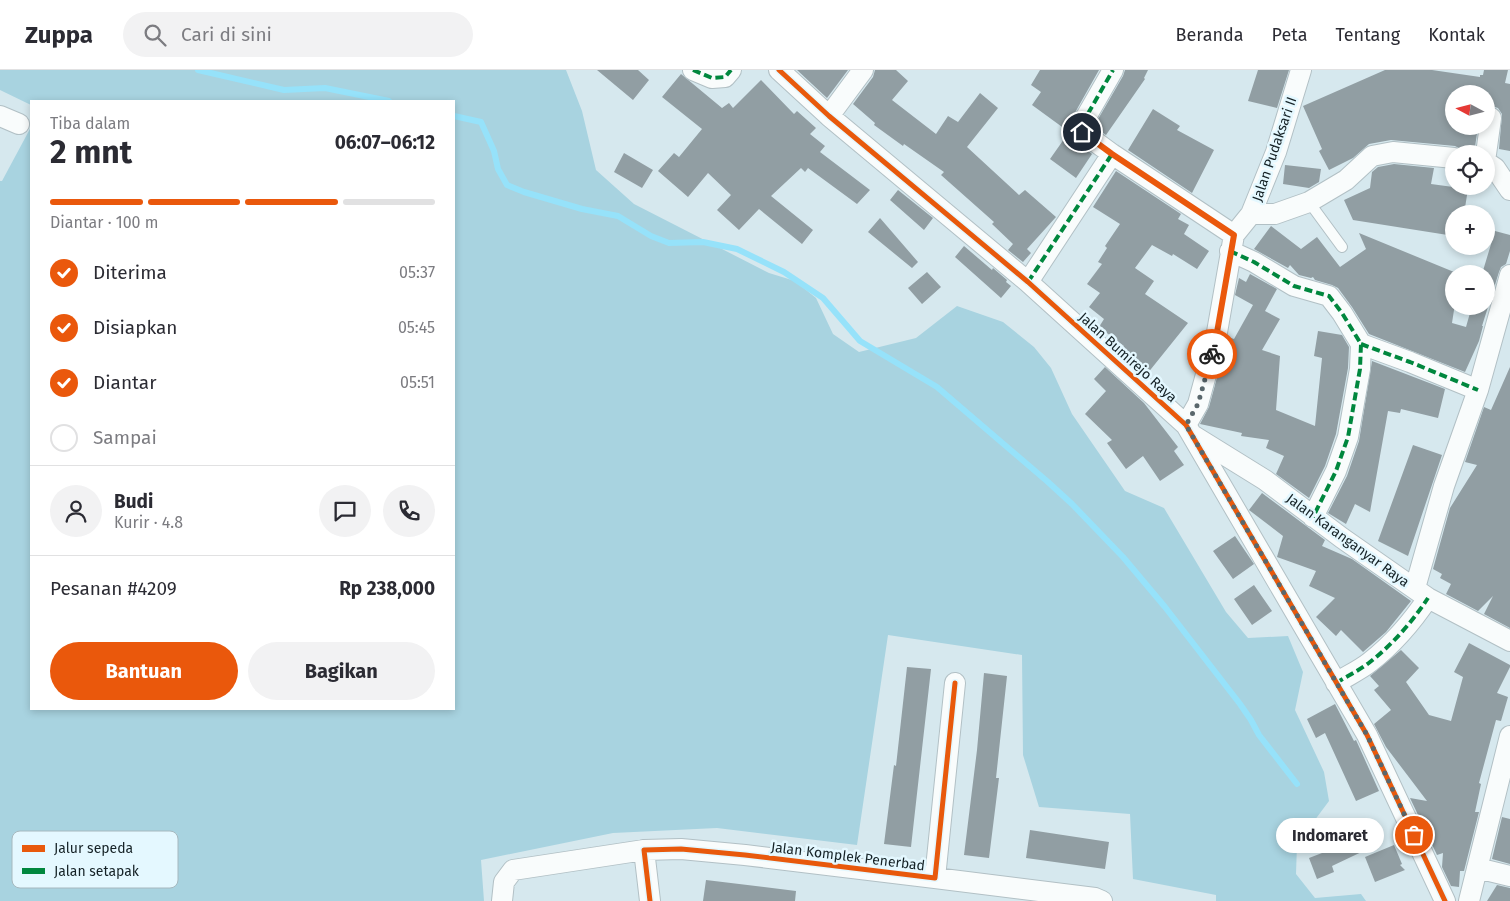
<!DOCTYPE html>
<html lang="id">
<head>
<meta charset="utf-8">
<style>
  :root { --surface:#fff; --page:#f2f2f3; --text:#2b2b33; --muted:#7c7c81; --line:#e1e1e2; --accent:#ea580c }
  body { margin:0; font-family:"Fira Sans",sans-serif; background:var(--page); color:var(--text); height:100vh; display:flex; flex-direction:column; font-size:19px; white-space:nowrap }
  * { box-sizing:border-box; margin:0 }
  p { font-size:16px; color:var(--muted) }
  .icon { flex:none; width:28px; height:28px; fill:none; stroke:currentColor; stroke-width:2; stroke-linecap:round; stroke-linejoin:round }
  .map { position:relative; flex:1; overflow:hidden }
  .drawer { position:absolute; left:30px; top:30px; width:425px; height:610px; display:flex; flex-direction:column; background:var(--surface); border-radius:0px; box-shadow:0 2px 8px #0003 }
  .drawer>* { flex:none }
  .needle { width:32px; rotate:277deg }
  .controls { position:absolute; left:1445px; top:15px; display:grid; gap:10px }
  .controls a { display:grid; place-items:center; width:50px; height:50px; border-radius:50%; background:var(--surface); box-shadow:0 2px 8px #0003; font-size:25px }
  .pin { position:absolute; display:grid; place-items:center; width:42px; height:42px; color:#fff; margin:-21px; border:2px solid #fff; border-radius:50%; box-shadow:0 1px 5px #0007 }
  .courier { position:absolute; display:grid; place-items:center; width:50px; height:50px; margin:-25px; border:4px solid #ea580c; border-radius:50%; background:#fff; color:#222; box-shadow:0 1px 6px #0007 }
  .bubble { position:absolute; height:35px; border-radius:18px; background:var(--surface); box-shadow:0 2px 8px #0003; font-size:16px; font-weight:700; line-height:35px; text-align:center }
  .headline em { font-style:normal; font-weight:700 }
  .headline div { display:flex; flex-direction:column-reverse }
  .headline { display:flex; align-items:center; justify-content:space-between; height:85px; padding:0 20px }
  h1 { font-size:32px; font-weight:700; line-height:38px }
  .bar { display:grid; grid-template-columns:repeat(4,1fr); gap:8px 5px; align-content:center; height:60px; padding:0 20px }
  .bar i { height:6px; border-radius:4px; background:var(--line) }
  .bar .active { background:var(--accent) }
  .bar p { grid-column:span 4 }
  .line { display:flex; align-items:center; gap:12px; padding:0 20px; border-top:1px solid var(--line) }
  .line div { flex:1 }
  .round { display:grid; place-items:center; flex:none; width:52px; height:52px; border-radius:26px; background:var(--page) }
  ol { padding:0 20px; list-style:none }
  li { display:flex; align-items:center; gap:15px; height:55px }
  li p { margin-inline-start:auto }
  li .icon { padding:5px; border-radius:50%; background:var(--accent); color:#fff; stroke-width:4 }
  li:last-child { color:var(--muted) }
  li i { width:28px; height:28px; border:2px solid var(--line); border-radius:50% }
  .cta { display:flex; gap:10px; margin-top:auto; padding:10px 20px }
  .cta a { flex:1; height:58px; border-radius:30px; background:var(--accent); color:#fff; font-size:20px; font-weight:700; line-height:58px; text-align:center }
  .cta a+a { background:var(--page); color:var(--text) }
  header { display:flex; align-items:center; gap:30px; box-sizing:border-box; height:70px; padding:0 25px; background:var(--surface); border-bottom:1px solid var(--line) }
  header strong { font-size:24px }
  nav { display:flex; gap:28px; margin-inline-start:auto; font-size:18px }
  .search { width:350px; height:45px; background:var(--page); display:flex; align-items:center; gap:12px; box-sizing:border-box; padding:0 18px; border-radius:28px; color:var(--muted); font-size:19px }
  .map>svg:first-child { display:block }
  .green { fill:#a8d3e0 }
  .lines { fill:none; stroke-linecap:round; stroke-linejoin:round }
  .stream { stroke:#96e2fa; stroke-width:6 }
  .building { fill:#919ea3 }
  .service-casing { stroke:#b2c0c5; stroke-width:12 }
  .minor-casing { stroke:#b2c0c5; stroke-width:22 }
  .service { stroke:#f9fcfc; stroke-width:10 }
  .minor { stroke:#f9fcfc; stroke-width:20 }
  .quiet { stroke:#00873e; stroke-width:4; stroke-dasharray:8 4; stroke-linecap:butt }
  .cycleway-casing { stroke:#e4f8ff; stroke-width:8 }
  .cycleway { stroke:#e8590c; stroke-width:5 }
  .done { stroke:#59676c; stroke-width:5; stroke-dasharray:0 9 }
  .route { stroke:#ea580c; stroke-width:6 }
  .labels { text-anchor:middle; stroke-width:5; stroke-linejoin:round; paint-order:stroke }
  .street-label { font-size:14px; fill:#152226; stroke:#e4f8ff }
  .key { fill:#e4f8ff; stroke:#a6b8be; stroke-width:1 }
  .key-label { font-size:14px; fill:#152226 }
</style>
</head>
<body>
<header>
<strong>Zuppa</strong>
<div class="search"><svg class="icon" aria-label="search" viewBox="0 0 24 24"><circle cx="10" cy="10" r="6"/><path d="M15 15l6 6"/></svg>Cari di sini</div>
<nav><a>Beranda</a><a>Peta</a><a>Tentang</a><a>Kontak</a></nav>
</header>
<div class="map">
<svg width="1510" height="831" viewBox="0 0 1510 831">
  <rect width="100%" height="100%" fill="#d6e8ee"/>
  <path class="green" d="M0 0H566L582 41 596 100 634 134 769 203 795 211 816 228 833 264 859 282 916 268 957 236 1003 252 1034 277 1051 298 1072 344 1125 421 1164 438 1226 542 1248 568 1288 566 1303 602 1295 640 1324 702 1329 731 1297 774 1296 804 1315 828 1361 824 1366 831H1216V825L1133 809 1130 744 1039 737 1023 685 1022 585 888 565 857 775 717 758 613 763 481 790 484 831H0V111H2L31 57V639H454V31H31V35L0 20Z"/>
  <g class="lines">
    <path class="stream" d="M198 0 284 20 325 18 389 31
      M454 46 481 52 494 81 498 99 507 115 524 122 582 139 618 146 651 166 669 173 703 172 737 179 784 202 823 228 860 271 937 317 1048 412 1072 434 1123 487 1165 537 1240 634 1251 650 1259 665 1297 714"/>
  </g>
  <path class="building" d="M597 0H638L649 10 633 30Z
    M797 0H848L827 28Z
    M875 0H896L908 11 892 30 936 64 948 46 958 52 980 23 998 38 967 77 1019 125 1025 120 1056 147 1027 179 1031 183 1023 192 1008 180 1013 174 992 154 994 152 941 105 944 102 904 74 903 76 874 55 875 53 853 34 873 7Z
    M1040 0H1099L1072 48 1070 54 1072 68 1092 84 1076 108 1050 89 1069 62 1032 35 1041 22 1031 15Z
    M1125 0H1148L1144 8 1145 9 1106 65 1094 56 1123 6Z
    M1258 0H1289L1277 38 1248 31Z
    M1385 0H1432L1480 7V5H1483L1484 0H1508L1505 13 1510 14V81L1499 79 1502 44 1498 38 1492 36 1486 37V24H1454V56H1478L1474 84H1465L1461 79 1455 76 1391 70 1369 74 1353 88 1329 100 1319 81 1322 79 1303 36Z
    M681 4 722 38 729 33 733 38 761 10 794 44 797 41 816 58 810 64 825 76 820 82 870 120 857 134 808 98 805 102 801 98 771 126 813 160 802 174 759 139 739 160 717 140 731 125 708 103 688 127 658 101 674 83 679 87 702 59 662 27Z
    M1153 39 1180 56 1177 60 1214 80 1192 123 1128 80Z
    M624 83 653 100 642 118 614 102Z
    M1394 94 1434 98 1431 114 1468 119 1464 144H1454V166L1353 150 1344 130 1370 118 1372 102 1378 97Z
    M1285 95 1321 99 1319 112 1309 118 1283 114Z
    M1116 101 1181 144 1178 149 1189 155 1184 164 1209 181 1197 199 1173 184 1172 186 1152 175 1135 198 1154 211 1145 224 1188 253 1147 304 1121 280 1124 276 1099 257 1104 249 1089 237 1100 223 1087 214 1102 194 1098 192 1107 178 1105 176 1120 154 1093 137Z
    M898 120 933 148 924 160 890 130Z
    M880 148 918 192 912 198 868 162Z
    M1271 156 1301 179 1317 167 1340 197 1366 179 1359 163 1454 202V240L1452 253 1466 257 1472 236H1486V204H1482L1495 161 1510 165V181L1506 194 1501 197 1499 202 1482 256H1483L1479 271 1465 302 1369 264 1352 237 1338 218 1332 215 1315 210 1313 207 1311 208 1299 205 1290 195 1288 198 1254 179Z
    M964 176 992 200 993 198 1007 210 1006 212 1011 216 1001 228 955 187Z
    M927 202 941 217 922 234 908 218Z
    M1250 204 1277 219 1265 241 1280 249 1262 280 1280 286 1276 340 1315 356 1322 288 1314 286 1318 261 1342 265 1349 277 1348 298 1336 364 1325 396 1309 428 1276 404 1284 386 1266 378 1269 370 1241 366 1242 363 1200 354 1209 337 1228 267 1234 269 1253 235 1235 225 1239 208 1246 212Z
    M1372 291 1445 319 1438 348 1401 339 1400 343 1388 341 1370 442 1355 434 1346 454 1328 443 1347 406 1359 371Z
    M1105 297 1144 333 1178 377 1174 381 1184 395 1160 411 1143 386 1126 399 1107 373 1112 370 1085 344 1106 321 1094 309Z
    M1510 297V558L1484 544 1493 526 1478 541 1446 524 1451 514 1440 508 1442 504 1433 499 1450 438 1477 395 1465 392 1484 337 1491 340Z
    M1413 375 1442 385 1408 486 1378 471Z
    M1262 423 1325 470 1322 476 1352 489 1411 531 1386 562 1363 582 1341 560 1336 566 1316 547 1335 528 1309 516 1316 501 1277 487 1283 466 1249 440Z
    M1235 466 1254 494 1233 509 1213 481Z
    M1254 515 1272 541 1252 555 1234 529Z
    M1469 573 1510 595V597L1497 623 1508 627 1501 651 1496 650 1479 713 1481 714 1475 742H1479L1464 801H1460L1459 817 1451 816 1442 797 1443 783 1437 785 1410 728 1427 731 1386 677 1374 654 1391 640 1374 620 1379 616 1370 606 1401 580 1419 598 1406 612 1429 645 1451 651 1463 607 1454 602Z
    M907 597 931 599 911 777 884 774 894 695 896 696Z
    M984 603 1007 606 996 708H999L989 788 964 785 977 680Z
    M1335 634 1354 671 1356 670 1379 721 1356 731 1325 663 1316 668 1307 649Z
    M1502 747 1510 749V794L1492 789Z
    M1359 749 1372 777 1332 796 1334 802 1317 809 1309 788 1348 773 1341 758Z
    M1030 760 1109 772 1105 799 1026 788Z
    M1394 775 1402 794 1400 795 1405 800 1375 812 1365 787Z
    M706 810 796 821 795 831H703Z
    M1497 815 1510 818V831H1487Z"/>
  <g class="lines">
    <defs>
      <path id="service" d="M1309 132 1342 177"/>
      <path id="minor" d="M693 0 712 8 725 7 731 0
        M779 0 829 46 1028 212 1186 355 1367 665 1445 831
        M1113 0 1082 54V62L1112 84 1234 165
        M0 46 19 54
        M829 46 863 0
        M1486 84 1491 48
        M1486 92 1495 98 1510 120
        M1251 144H1275L1309 132 1346 110 1372 86 1393 82 1454 88
        M1230 181 1254 192 1294 216 1329 226 1342 243 1361 274 1360 299 1348 367 1336 401 1313 447
        M1028 212 1112 84
        M1361 274 1410 292 1478 320
        M1186 355 1198 334 1216 268 1234 165 1251 144 1276 82 1301 0
        M1194 366 1265 410 1342 468 1428 528 1510 571
        M1415 518 1444 416 1478 320 1510 205
        M1336 613C1347 606 1360 600 1370 592 1393 574 1412 552 1428 528
        M1477 798 1510 806
        M935 808 1095 828 1102 831
        M502 831 504 812 513 800 644 780
        M650 831 644 780 681 779 745 785 935 808 955 613
        M1469 831 1510 666"/>
    </defs>
    <use href="#service" class="service-casing"/>
    <use href="#minor" class="minor-casing"/>
    <use href="#service" class="service"/>
    <use href="#minor" class="minor"/>
    <path class="quiet" d="M693 0 712 8 725 7 731 0
      M1082 54 1113 0
      M1230 181 1254 192 1294 216 1329 226 1342 243 1361 274 1360 299 1348 367 1336 401 1313 447
      M1028 212 1112 84
      M1361 274 1410 292 1478 320
      M1336 613C1347 606 1360 600 1370 592 1393 574 1412 552 1428 528"/>
    <defs>
      <path id="cycleway" d="M779 0 829 46 1028 212 1186 355 1367 665 1445 831
        M650 831 644 780 681 779 745 785 935 808 955 613"/>
    </defs>
    <use href="#cycleway" class="cycleway-casing"/>
    <use href="#cycleway" class="cycleway"/>
  </g>
  <g class="lines">
    <path class="done" d="M1212 284 1198 334 1186 355 1367 665 1414 765"/>
    <path class="route" d="M1082 62 1112 84 1234 165 1216 268 1212 284"/>
  </g>
  <g class="labels">
    <g class="street-label">
      <text transform="translate(1274 79) rotate(-71)" y="5">Jalan Pudaksari II</text>
      <text transform="translate(1128 287) rotate(42)" y="5">Jalan Bumirejo Raya</text>
      <text transform="translate(1348 470) rotate(36)" y="5">Jalan Karanganyar Raya</text>
      <text transform="translate(848 786) rotate(7)" y="5">Jalan Komplek Penerbad</text>
    </g>
  </g>
  <rect x="12" y="761" width="166" height="57" rx="8" class="key"/>
  <rect x="22" y="775" width="23" height="7" fill="#e8590c"/>
  <rect x="22" y="798" width="23" height="6" fill="#00873e"/>
  <g class="key-label">
    <text x="54" y="783">Jalur sepeda</text>
    <text x="54" y="806">Jalan setapak</text>
  </g>
</svg>
<div class="controls">
<a><svg class="needle" viewBox="-14 -14 28 28"><path d="M0-13l5 13h-10z" fill="#e53935"/><path d="M0 13l5-13h-10z" fill="#7c7c81"/></svg></a>
<a><svg class="icon" aria-label="locate" viewBox="0 0 24 24"><circle cx="12" cy="12" r="6"/><path d="M12 2v4M12 18v4M2 12h4M18 12h4"/></svg></a>
<a>+</a>
<a>−</a>
</div>
<div class="pin" style="left:1414px;top:765px;background:#ea580c"><svg class="icon" aria-label="bag" viewBox="0 0 24 24"><path d="M5 8h14l-1 12H6zM9 8a3 3 0 0 1 6 0"/></svg></div>
<div class="pin" style="left:1082px;top:62px;background:#1f2937"><svg class="icon" aria-label="home" viewBox="0 0 24 24"><path d="M3 11l9-7 9 7M6 9v11h12V9"/></svg></div>
<div class="courier" style="left:1212px;top:284px"><svg class="icon" aria-label="bike" viewBox="0 0 24 24"><circle cx="6" cy="16" r="4"/><circle cx="18" cy="16" r="4"/><path d="M6 16l4-8h5l3 8M10 8l3 8H6M13 5h3"/></svg></div>
<div class="bubble" style="left:1276px;top:748px;width:108px">Indomaret</div>
<section class="drawer">
<div class="headline"><div><h1>2 mnt</h1><p>Tiba dalam</p></div><em>06:07–06:12</em></div>
<div class="bar"><i class="active"></i><i class="active"></i><i class="active"></i><i></i><p>Diantar · 100 m</p></div>
<ol>
<li><svg class="icon" aria-label="check" viewBox="0 0 24 24"><path d="M5 12l5 5 9-10"/></svg>Diterima<p>05:37</p></li>
<li><svg class="icon" aria-label="check" viewBox="0 0 24 24"><path d="M5 12l5 5 9-10"/></svg>Disiapkan<p>05:45</p></li>
<li><svg class="icon" aria-label="check" viewBox="0 0 24 24"><path d="M5 12l5 5 9-10"/></svg>Diantar<p>05:51</p></li>
<li><i></i>Sampai</li>
</ol>
<div class="line" style="height:90px"><a class="round"><svg class="icon" aria-label="person" viewBox="0 0 24 24"><circle cx="12" cy="8" r="4"/><path d="M4 21q1-7 8-7t8 7"/></svg></a><div><b>Budi</b><p>Kurir · 4.8</p></div><a class="round"><svg class="icon" aria-label="chat" viewBox="0 0 24 24"><path d="M4 5h16v11H9l-5 4z"/></svg></a><a class="round"><svg class="icon" aria-label="phone" viewBox="0 0 24 24"><path d="M5 4h4l2 5-3 2q2 4 5 5l2-3 5 2v4C11 20 4 13 5 4z"/></svg></a></div>
<div class="line" style="height:65px"><div>Pesanan #4209</div><b>Rp 238,000</b></div>
<div class="cta"><a>Bantuan</a><a>Bagikan</a></div>
</section>
</div>
</body>
</html>
